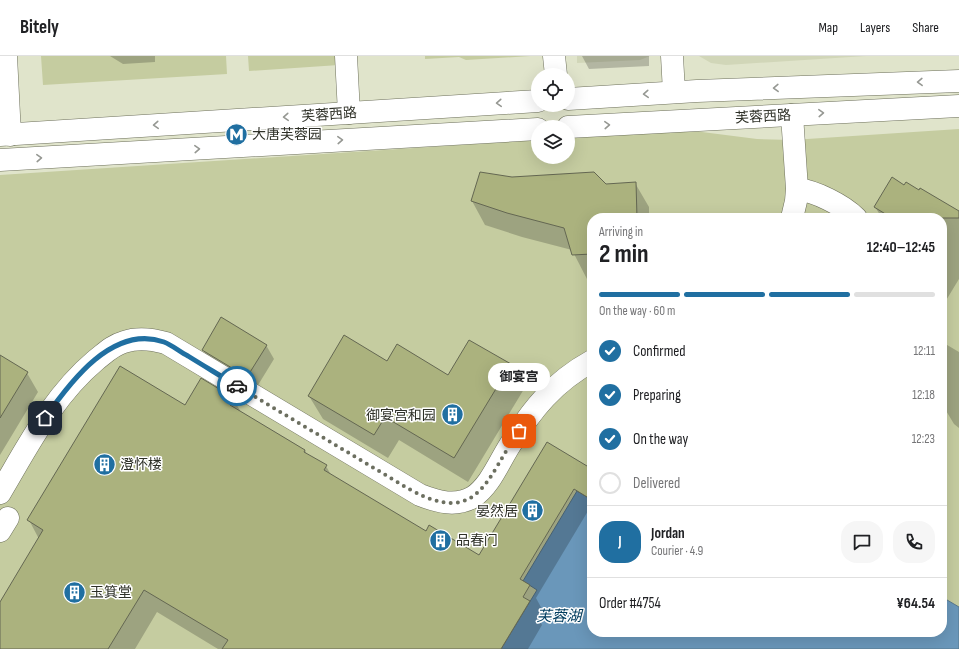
<!DOCTYPE html>
<html lang="en">
<head>
<meta charset="utf-8">
<style>
  :root { --surface:#fff; --page:#f6f6f6; --text:#202124; --muted:#757577; --line:#e0e0e0; --accent:#206fa1 }
  body { margin:0; font-family:"Sofia Sans Condensed","Noto Sans SC",sans-serif; background:var(--page); color:var(--text); height:100vh; display:flex; flex-direction:column; font-size:15px; white-space:nowrap }
  * { box-sizing:border-box; margin:0 }
  p { font-size:13px; color:var(--muted) }
  .icon { flex:none; width:22px; height:22px; fill:none; stroke:currentColor; stroke-width:2; stroke-linecap:round; stroke-linejoin:round }
  .map { position:relative; flex:1; overflow:hidden }
  .sheet { position:absolute; left:587px; top:157px; width:360px; height:424px; display:flex; flex-direction:column; background:var(--surface); border-radius:16px; box-shadow:0 4px 16px #0002 }
  .sheet>* { flex:none }
  .controls { position:absolute; left:531px; top:12px; display:grid; gap:8px }
  .controls a { display:grid; place-items:center; width:44px; height:44px; border-radius:50%; background:var(--surface); box-shadow:0 4px 16px #0002; font-size:20px }
  .pin { position:absolute; display:grid; place-items:center; width:34px; height:34px; color:#fff; margin:-17px; border-radius:8px; box-shadow:0 2px 6px #0006 }
  .courier { position:absolute; display:grid; place-items:center; width:40px; height:40px; margin:-20px; border:3px solid #206fa1; border-radius:50%; background:#fff; color:#222; box-shadow:0 1px 5px #0007 }
  .bubble { position:absolute; height:28px; border-radius:14px; background:var(--surface); box-shadow:0 4px 16px #0002; font-size:13px; font-weight:700; line-height:28px; text-align:center }
  .summary em { font-style:normal; font-weight:700 }
  .summary div { display:flex; flex-direction:column-reverse }
  .summary { display:flex; align-items:center; justify-content:space-between; height:68px; padding:0 12px }
  h1 { font-size:26px; font-weight:700; line-height:30px }
  .bar { display:grid; grid-template-columns:repeat(4,1fr); gap:6px 4px; align-content:center; height:48px; padding:0 12px }
  .bar i { height:5px; border-radius:3px; background:var(--line) }
  .bar .current { background:var(--accent) }
  .bar p { grid-column:span 4 }
  .line { display:flex; align-items:center; gap:10px; padding:0 12px; border-top:1px solid var(--line) }
  .line div { flex:1 }
  .round { display:grid; place-items:center; flex:none; width:42px; height:42px; border-radius:16px; background:var(--page) }
  ol { padding:0 12px; list-style:none }
  li { display:flex; align-items:center; gap:12px; height:44px }
  li p { margin-inline-start:auto }
  li .icon { padding:4px; border-radius:50%; background:var(--accent); color:#fff; stroke-width:4 }
  li:last-child { color:var(--muted) }
  li i { width:22px; height:22px; border:2px solid var(--line); border-radius:50% }
  header { display:flex; align-items:center; gap:24px; box-sizing:border-box; height:56px; padding:0 20px; background:var(--surface); border-bottom:1px solid var(--line) }
  header strong { font-size:19px }
  nav { display:flex; gap:22px; margin-inline-start:auto; font-size:14px }
  .map>svg:first-child { display:block }
  .built { fill:#d1d6b8 }
  .green { fill:#c5cca0; fill-rule:evenodd }
  .water { fill:#6a97ba; stroke:#58788e }
  .shadow { fill:#0003 }
  .building { fill:#abb27e; stroke:#646752 }
  .lines { fill:none; stroke-linecap:round; stroke-linejoin:round }
  .minor-casing { stroke:#6d705b; stroke-width:23 }
  .major-casing { stroke:#6d705b; stroke-width:23 }
  .minor { stroke:#fff; stroke-width:22 }
  .major { stroke:#fff; stroke-width:22 }
  .oneway { stroke:#969893 }
  .done { stroke:#6c6f60; stroke-width:4; stroke-dasharray:0 7.2 }
  .route { stroke:#206fa1; stroke-width:5 }
  .labels { text-anchor:middle; stroke-width:3; stroke-linejoin:round; paint-order:stroke }
  .street-label { font-size:14px; fill:#2e3027; stroke:#fff }
  .poi-label { font-size:14px; fill:#2e3027; stroke:#fff; text-anchor:start }
  .water-label { font-size:15px; font-style:italic; fill:#023e60; stroke:#fff }
</style>
</head>
<body>
<header>
<strong>Bitely</strong>
<nav><a>Map</a><a>Layers</a><a>Share</a></nav>
</header>
<div class="map">
<svg width="959" height="593" viewBox="0 0 959 593">
  <rect width="100%" height="100%" fill="#e0e4cb"/>
  <path class="built" d="M577 0H650L640 4 577 7Z
    M699 0H866L726 9 711 7Z"/>
  <path class="green" d="M41 0H226L227 18 43 29Z
    M248 0H338L339 9 249 15Z
    M425 0H530L466 4 459 1 425 3Z
    M959 73V593H0V119L538 84V101H568V82L680 75 702 76 757 83 792 84ZM592 162H942V576H592Z"/>
  <path class="water" d="M577 435 592 444V576H942V541L959 551V593H501L537 534 523 525Z"/>
  <path class="shadow" d="M110 0H156H155V6L123 8Z
    M582 0H649V10L589 13Z
    M512 122 605 129 635 127 649 151V162H592V223H587L572 194 522 181 485 169 472 145Z
    M905 130 959 156V223L942 251V162H882L875 151Z
    M942 286 959 296V372L954 368 942 348Z
    M266 289 274 303 255 334 211 307 203 294Z
    M0 301 27 317 38 336 0 399Z
    M388 307 448 320 510 309 524 333 468 426 399 384 388 402 323 363 309 340Z
    M201 324 233 343 241 356 305 394 307 399 326 410 331 419 426 476 479 500 588 412 592 406V458L588 455 536 542 542 553 538 561 542 569 528 593H218L157 556 135 593H0V548L39 483 29 464 185 350Z"/>
  <path class="building" d="M480 116 512 121 594 116 606 128 636 126 637 162H592V198L572 199 564 172 507 157 471 145Z
    M892 121 904 129 906 126 919 134 920 132 959 155V162H892L874 151Z
    M221 261 267 289 247 321 202 294Z
    M344 279 387 305 397 288 448 319 469 284 511 308 454 402 385 361 374 379 308 340Z
    M0 299 28 316 0 362Z
    M120 310 185 349 201 322 234 342 230 349 305 394 304 396 327 409 324 414 426 475 429 469 479 499 547 386 592 413V444L574 433 520 523 530 529 523 541 530 545 501 593H222L228 584 144 534 108 593H0V546L43 474 27 464Z"/>
  <g class="lines">
    <defs>
      <path id="minor" d="M6 0 10 79
        M346 0 349 57
        M554 0 556 19
        M672 0 674 36
        M792 59 797 133 796 145 792 162
        M797 133C815 135 843 149 856 162
        M0 437C28 390 53 340 96 304 105 297 113 289 124 286 138 281 152 283 166 287L420 439C438 446 456 451 473 441 490 430 499 406 510 389 532 353 554 326 592 305
        M0 475 8 462"/>
      <path id="major" d="M568 43 697 35 959 25
        M568 71 959 50
        M0 79 538 45
        M0 104 538 73"/>
    </defs>
    <use href="#minor" class="minor-casing"/>
    <use href="#major" class="major-casing"/>
    <use href="#minor" class="minor"/>
    <use href="#major" class="major"/>
  </g>
  <defs><path id="oneway-chevron" d="M-2-3.5L2.5 0L-2 3.5" fill="none" stroke-width="1.6" stroke-linecap="round" stroke-linejoin="round"/></defs>
  <g class="oneway">
    <use href="#oneway-chevron" transform="translate(920 26) rotate(178)"/>
    <use href="#oneway-chevron" transform="translate(776 32) rotate(178)"/>
    <use href="#oneway-chevron" transform="translate(646 38) rotate(176)"/>
    <use href="#oneway-chevron" transform="translate(499 47) rotate(176)"/>
    <use href="#oneway-chevron" transform="translate(821 57) rotate(-3)"/>
    <use href="#oneway-chevron" transform="translate(286 61) rotate(176)"/>
    <use href="#oneway-chevron" transform="translate(156 69) rotate(176)"/>
    <use href="#oneway-chevron" transform="translate(607 69) rotate(-3)"/>
    <use href="#oneway-chevron" transform="translate(340 84) rotate(-3)"/>
    <use href="#oneway-chevron" transform="translate(197 93) rotate(-3)"/>
    <use href="#oneway-chevron" transform="translate(39 102) rotate(-3)"/>
  </g>
  <g class="lines">
    <path class="done" d="M237 330 409 433C479 472 486 422 519 375"/>
    <path class="route" d="M45 362C70 326 113 268 164 286 172 289 180 296 188 300 204 310 221 320 237 330"/>
  </g>
  <defs>
    <symbol id="metro-disc" viewBox="-11 -11 22 22"><circle r="9.5" fill="#206fa1" stroke="#fff"/><path d="M-5.5 5V-5H-3L0 0L3-5H5.5V5H3V-.5L0 4L-3-.5V5Z" fill="#fff"/></symbol>
    <symbol id="building-disc" viewBox="-11 -11 22 22"><circle r="9.5" fill="#206fa1" stroke="#fff"/><path d="M-4-6H4V6H1V3H-1V6H-4ZM-2.5-4.3h1.7v1.8h-1.7ZM.8-4.3h1.7v1.8H.8ZM-2.5-1h1.7V.8h-1.7ZM.8-1h1.7V.8H.8Z" fill="#fff"/></symbol>
  </defs>
  <g fill-rule="evenodd">
    <use href="#metro-disc" x="224" y="66" width="25" height="25"/>
    <use href="#building-disc" x="440" y="346" width="25" height="25"/>
    <use href="#building-disc" x="92" y="396" width="25" height="25"/>
    <use href="#building-disc" x="520" y="442" width="25" height="25"/>
    <use href="#building-disc" x="428" y="472" width="25" height="25"/>
    <use href="#building-disc" x="62" y="524" width="25" height="25"/>
  </g>
  <g class="labels">
    <g class="street-label">
      <text transform="translate(329 58) rotate(-4)" y="5">芙蓉西路</text>
      <text transform="translate(763 60) rotate(-3)" y="5">芙蓉西路</text>
    </g>
    <g class="poi-label">
      <text x="252" y="83">大唐芙蓉园</text>
      <text x="436" y="364" text-anchor="end">御宴宫和园</text>
      <text x="120" y="413">澄怀楼</text>
      <text x="518" y="460" text-anchor="end">晏然居</text>
      <text x="456" y="489">品春门</text>
      <text x="90" y="541">玉箕堂</text>
    </g>
    <g class="water-label">
      <text x="559" y="565">芙蓉湖</text>
    </g>
  </g>
</svg>
<div class="controls">
<a><svg class="icon" aria-label="locate" viewBox="0 0 24 24"><circle cx="12" cy="12" r="6"/><path d="M12 2v4M12 18v4M2 12h4M18 12h4"/></svg></a>
<a><svg class="icon" aria-label="layers" viewBox="0 0 24 24"><path d="M12 4l9 5-9 5-9-5zM3 14l9 5 9-5"/></svg></a>
</div>
<div class="pin" style="left:519px;top:375px;background:#ea580c"><svg class="icon" aria-label="bag" viewBox="0 0 24 24"><path d="M5 8h14l-1 12H6zM9 8a3 3 0 0 1 6 0"/></svg></div>
<div class="pin" style="left:45px;top:362px;background:#1f2937"><svg class="icon" aria-label="home" viewBox="0 0 24 24"><path d="M3 11l9-7 9 7M6 9v11h12V9"/></svg></div>
<div class="courier" style="left:237px;top:330px"><svg class="icon" aria-label="car" viewBox="0 0 24 24"><path d="M5 17H2v-5l4-1 3-4h7l3 4 3 1v5h-3M9 17h6M6 11h13"/><circle cx="7" cy="17" r="2"/><circle cx="17" cy="17" r="2"/></svg></div>
<div class="bubble" style="left:488px;top:307px;width:62px">御宴宫</div>
<section class="sheet">
<div class="summary"><div><h1>2 min</h1><p>Arriving in</p></div><em>12:40–12:45</em></div>
<div class="bar"><i class="current"></i><i class="current"></i><i class="current"></i><i></i><p>On the way · 60 m</p></div>
<ol>
<li><svg class="icon" aria-label="check" viewBox="0 0 24 24"><path d="M5 12l5 5 9-10"/></svg>Confirmed<p>12:11</p></li>
<li><svg class="icon" aria-label="check" viewBox="0 0 24 24"><path d="M5 12l5 5 9-10"/></svg>Preparing<p>12:18</p></li>
<li><svg class="icon" aria-label="check" viewBox="0 0 24 24"><path d="M5 12l5 5 9-10"/></svg>On the way<p>12:23</p></li>
<li><i></i>Delivered</li>
</ol>
<div class="line" style="height:72px"><b class="round" style="background:var(--accent);color:#fff">J</b><div><b>Jordan</b><p>Courier · 4.9</p></div><a class="round"><svg class="icon" aria-label="chat" viewBox="0 0 24 24"><path d="M4 5h16v11H9l-5 4z"/></svg></a><a class="round"><svg class="icon" aria-label="phone" viewBox="0 0 24 24"><path d="M5 4h4l2 5-3 2q2 4 5 5l2-3 5 2v4C11 20 4 13 5 4z"/></svg></a></div>
<div class="line" style="height:52px"><div>Order #4754</div><b>¥64.54</b></div>
</section>
</div>
</body>
</html>
